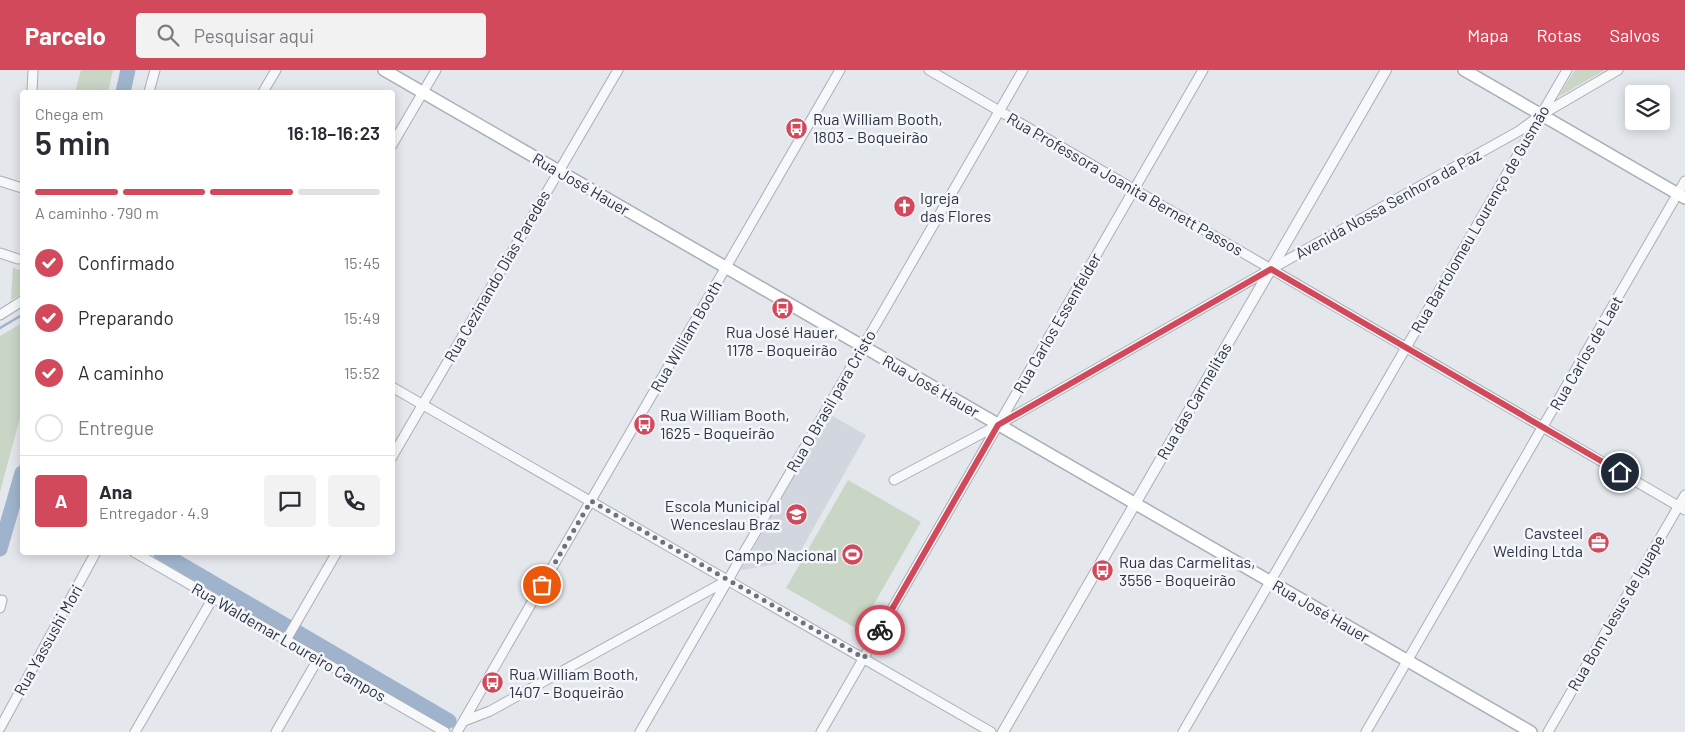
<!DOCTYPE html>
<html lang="pt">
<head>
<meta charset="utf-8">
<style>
  :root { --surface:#fff; --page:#f2f2f3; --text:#2b2b33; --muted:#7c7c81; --line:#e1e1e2; --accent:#d1495b }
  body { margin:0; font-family:Barlow,sans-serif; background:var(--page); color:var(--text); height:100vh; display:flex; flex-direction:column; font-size:19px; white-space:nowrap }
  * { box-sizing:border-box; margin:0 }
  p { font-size:16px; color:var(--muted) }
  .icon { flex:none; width:28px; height:28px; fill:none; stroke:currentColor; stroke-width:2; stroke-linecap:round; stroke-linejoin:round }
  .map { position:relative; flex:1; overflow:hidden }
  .drawer { position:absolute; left:20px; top:20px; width:375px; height:465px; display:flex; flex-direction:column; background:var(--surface); border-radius:5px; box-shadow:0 2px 12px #0003 }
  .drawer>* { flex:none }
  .controls { position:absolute; left:1625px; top:15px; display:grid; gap:10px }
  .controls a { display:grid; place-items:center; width:45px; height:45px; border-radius:5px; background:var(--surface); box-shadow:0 2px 12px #0003; font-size:25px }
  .pin { position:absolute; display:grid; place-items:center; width:42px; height:42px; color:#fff; margin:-21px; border:2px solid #fff; border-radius:50%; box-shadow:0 1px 5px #0007 }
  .courier { position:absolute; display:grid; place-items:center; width:50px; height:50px; margin:-25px; border:4px solid #d1495b; border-radius:50%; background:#fff; color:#222; box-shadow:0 1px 6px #0007 }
  .overview em { font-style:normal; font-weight:600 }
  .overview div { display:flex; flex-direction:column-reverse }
  .overview { display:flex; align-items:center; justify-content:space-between; height:85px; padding:0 15px }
  h1 { font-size:32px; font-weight:600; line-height:38px }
  .bar { display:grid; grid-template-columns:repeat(4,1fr); gap:8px 5px; align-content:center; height:60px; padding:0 15px }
  .bar i { height:6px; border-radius:4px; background:var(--line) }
  .bar .current { background:var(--accent) }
  .bar p { grid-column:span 4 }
  .line { display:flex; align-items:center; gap:12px; padding:0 15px; border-top:1px solid var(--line) }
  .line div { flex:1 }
  .round { display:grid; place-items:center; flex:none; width:52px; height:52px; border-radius:5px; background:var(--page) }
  ol { padding:0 15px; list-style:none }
  li { display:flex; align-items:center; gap:15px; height:55px }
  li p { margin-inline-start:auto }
  li .icon { padding:5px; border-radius:50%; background:var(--accent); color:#fff; stroke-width:4 }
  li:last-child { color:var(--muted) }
  li i { width:28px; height:28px; border:2px solid var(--line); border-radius:50% }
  header { display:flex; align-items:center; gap:30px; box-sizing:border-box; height:70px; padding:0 25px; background:var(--accent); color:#fff }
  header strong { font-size:24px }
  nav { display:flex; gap:28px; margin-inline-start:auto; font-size:18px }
  .search { width:350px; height:45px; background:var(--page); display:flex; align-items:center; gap:12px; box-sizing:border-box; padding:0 18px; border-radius:5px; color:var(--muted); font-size:19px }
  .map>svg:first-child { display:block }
  .built { fill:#d2d6de }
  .green { fill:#c9d6c5 }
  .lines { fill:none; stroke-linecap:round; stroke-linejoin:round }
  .stream { stroke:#9fb4cc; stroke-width:2.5 }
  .river { stroke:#9fb4cc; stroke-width:15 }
  .minor-casing { stroke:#a9aeb7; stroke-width:11 }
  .tertiary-casing { stroke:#a9aeb7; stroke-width:12 }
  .secondary-casing { stroke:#a9aeb7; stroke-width:14 }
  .minor { stroke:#f7f8fa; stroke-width:9 }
  .tertiary { stroke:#f7f8fa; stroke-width:10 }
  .secondary { stroke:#fff; stroke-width:11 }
  .done { stroke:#6c737f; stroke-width:5; stroke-dasharray:0 9 }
  .route { stroke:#d1495b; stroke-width:6 }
  .labels { text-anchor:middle; stroke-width:5; stroke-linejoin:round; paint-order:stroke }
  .poi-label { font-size:16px; fill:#2b3445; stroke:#f4f6f9; text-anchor:start }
  .street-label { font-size:16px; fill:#2b3445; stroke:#f4f6f9 }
</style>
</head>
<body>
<header>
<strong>Parcelo</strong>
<div class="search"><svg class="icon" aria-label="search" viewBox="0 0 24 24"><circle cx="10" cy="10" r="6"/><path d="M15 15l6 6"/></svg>Pesquisar aqui</div>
<nav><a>Mapa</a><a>Rotas</a><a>Salvos</a></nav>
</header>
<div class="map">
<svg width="1685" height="662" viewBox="0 0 1685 662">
  <rect width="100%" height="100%" fill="#e4e7ec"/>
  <path class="built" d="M829 344 866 365 795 491 741 500Z"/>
  <path class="green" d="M81 0H113L108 22H75Z
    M1575 0H1605L1558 27Z
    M13 197 17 200 22 198V224L11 230Z
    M22 253V340L0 422V266Z
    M848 410 921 452 859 560 786 518Z"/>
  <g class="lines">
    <path class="stream" d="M0 258 22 245"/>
    <path class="river" d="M123 22 128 0
      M0 479 22 403
      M160 482 449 651"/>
    <defs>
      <path id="minor" d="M929 0 1685 440
        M32 22 33 0
        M149 22 155 0
        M263 22 276 0
        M392 75 436 0
        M0 111 22 118
        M0 183 18 189
        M0 245 22 231
        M392 317 991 662
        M392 387 618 0
        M894 410 998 355 1271 199 1519 61 1541 45 1618 0
        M134 482 445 662
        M0 538 2 530
        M286 570 337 482
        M464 651 490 641 728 510
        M0 658 96 482
        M135 662 213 528
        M276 662 318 589
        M457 662 840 0
        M640 662 1023 0
        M821 662 1203 0
        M1183 662 1567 0
        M1366 662 1685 111
        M1548 662 1685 425"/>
      <path id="tertiary" d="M1003 662 1386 0"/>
      <path id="secondary" d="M384 0 1531 662
        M1464 0 1685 128"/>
    </defs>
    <use href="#minor" class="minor-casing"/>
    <use href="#tertiary" class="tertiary-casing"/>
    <use href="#secondary" class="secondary-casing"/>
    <use href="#minor" class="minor"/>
    <use href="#tertiary" class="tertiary"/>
    <use href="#secondary" class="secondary"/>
  </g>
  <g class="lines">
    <path class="done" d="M542 515 591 431 864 588 880 560"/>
    <path class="route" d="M880 560 998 355 1271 199 1620 402"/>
  </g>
  <defs>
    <symbol id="bus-disc" viewBox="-11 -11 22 22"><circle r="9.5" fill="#d1495b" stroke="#f4f6f9"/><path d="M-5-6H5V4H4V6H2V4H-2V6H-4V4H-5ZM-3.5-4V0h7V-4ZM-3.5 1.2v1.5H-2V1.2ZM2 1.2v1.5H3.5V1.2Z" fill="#fff"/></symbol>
    <symbol id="church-disc" viewBox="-11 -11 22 22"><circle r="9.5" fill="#d1495b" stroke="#f4f6f9"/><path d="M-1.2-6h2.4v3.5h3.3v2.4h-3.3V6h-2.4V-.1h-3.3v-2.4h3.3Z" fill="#fff"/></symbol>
    <symbol id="school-disc" viewBox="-11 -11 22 22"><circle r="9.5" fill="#d1495b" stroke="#f4f6f9"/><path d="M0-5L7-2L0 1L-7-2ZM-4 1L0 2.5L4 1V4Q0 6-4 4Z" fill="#fff"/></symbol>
    <symbol id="office-disc" viewBox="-11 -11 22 22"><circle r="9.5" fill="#d1495b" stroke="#f4f6f9"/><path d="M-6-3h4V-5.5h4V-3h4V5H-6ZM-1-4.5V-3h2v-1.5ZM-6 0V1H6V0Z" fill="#fff"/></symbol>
    <symbol id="stadium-disc" viewBox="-11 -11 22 22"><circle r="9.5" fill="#d1495b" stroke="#f4f6f9"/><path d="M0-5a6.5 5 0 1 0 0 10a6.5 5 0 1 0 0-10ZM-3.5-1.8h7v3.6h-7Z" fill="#fff"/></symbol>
  </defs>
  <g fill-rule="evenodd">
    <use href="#bus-disc" x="784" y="46" width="25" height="25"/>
    <use href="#church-disc" x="892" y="124" width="25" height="25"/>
    <use href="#bus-disc" x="770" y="226" width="25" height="25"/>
    <use href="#bus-disc" x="632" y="342" width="25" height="25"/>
    <use href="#school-disc" x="784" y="432" width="25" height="25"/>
    <use href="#office-disc" x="1586" y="460" width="25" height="25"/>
    <use href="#stadium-disc" x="840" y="472" width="25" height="25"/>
    <use href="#bus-disc" x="1090" y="488" width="25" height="25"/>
    <use href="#bus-disc" x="480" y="600" width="25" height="25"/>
  </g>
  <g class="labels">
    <g class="poi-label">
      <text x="813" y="55">Rua William Booth,<tspan x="813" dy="18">1803 - Boqueirão</tspan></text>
      <text x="920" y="134">Igreja<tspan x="920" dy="18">das Flores</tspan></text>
      <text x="782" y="268" text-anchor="middle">Rua José Hauer,<tspan x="782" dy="18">1178 - Boqueirão</tspan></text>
      <text x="660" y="351">Rua William Booth,<tspan x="660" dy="18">1625 - Boqueirão</tspan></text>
      <text x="780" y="442" text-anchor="end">Escola Municipal<tspan x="780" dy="18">Wenceslau Braz</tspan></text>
      <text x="1583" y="469" text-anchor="end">Cavsteel<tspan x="1583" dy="18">Welding Ltda</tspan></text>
      <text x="837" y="491" text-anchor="end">Campo Nacional</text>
      <text x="1119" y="498">Rua das Carmelitas,<tspan x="1119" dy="18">3556 - Boqueirão</tspan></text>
      <text x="509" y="610">Rua William Booth,<tspan x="509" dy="18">1407 - Boqueirão</tspan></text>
    </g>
    <g class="street-label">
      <text transform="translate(581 114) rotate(30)" y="6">Rua José Hauer</text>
      <text transform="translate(1125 114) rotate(30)" y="6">Rua Professora Joanita Bernett Passos</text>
      <text transform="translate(1388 134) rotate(-29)" y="6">Avenida Nossa Senhora da Paz</text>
      <text transform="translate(1480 149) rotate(-60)" y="6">Rua Bartolomeu Lourenço de Gusmão</text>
      <text transform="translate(497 206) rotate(-60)" y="6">Rua Cezinando Dias Paredes</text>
      <text transform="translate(1057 253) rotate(-60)" y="6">Rua Carlos Essenfelder</text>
      <text transform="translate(686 266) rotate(-60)" y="6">Rua William Booth</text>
      <text transform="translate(1586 283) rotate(-60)" y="6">Rua Carlos de Laet</text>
      <text transform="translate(931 316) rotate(30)" y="6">Rua José Hauer</text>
      <text transform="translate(831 331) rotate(-60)" y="6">Rua O Brasil para Cristo</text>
      <text transform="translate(1194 331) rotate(-60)" y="6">Rua das Carmelitas</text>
      <text transform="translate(1321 541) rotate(30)" y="6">Rua José Hauer</text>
      <text transform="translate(1616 543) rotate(-60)" y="6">Rua Bom Jesus de Iguape</text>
      <text transform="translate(48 570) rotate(-61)" y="6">Rua Yassushi Mori</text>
      <text transform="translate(289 572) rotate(30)" y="6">Rua Waldemar Loureiro Campos</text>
    </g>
  </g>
</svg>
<div class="controls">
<a><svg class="icon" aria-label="layers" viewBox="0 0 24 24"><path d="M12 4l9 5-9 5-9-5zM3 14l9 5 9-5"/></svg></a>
</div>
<div class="pin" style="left:542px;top:515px;background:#ea580c"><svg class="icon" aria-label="bag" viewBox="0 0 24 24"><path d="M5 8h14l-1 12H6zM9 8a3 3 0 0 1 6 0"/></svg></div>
<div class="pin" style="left:1620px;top:402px;background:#1f2937"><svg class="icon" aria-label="home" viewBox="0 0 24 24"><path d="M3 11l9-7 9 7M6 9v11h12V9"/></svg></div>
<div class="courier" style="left:880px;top:560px"><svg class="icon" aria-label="bike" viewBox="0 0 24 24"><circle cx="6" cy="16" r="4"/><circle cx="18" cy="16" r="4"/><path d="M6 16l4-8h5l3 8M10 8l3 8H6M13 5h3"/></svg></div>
<section class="drawer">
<div class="overview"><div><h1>5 min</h1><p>Chega em</p></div><em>16:18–16:23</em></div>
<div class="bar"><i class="current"></i><i class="current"></i><i class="current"></i><i></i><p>A caminho · 790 m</p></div>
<ol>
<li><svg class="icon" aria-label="check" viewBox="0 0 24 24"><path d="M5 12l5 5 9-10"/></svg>Confirmado<p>15:45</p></li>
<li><svg class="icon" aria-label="check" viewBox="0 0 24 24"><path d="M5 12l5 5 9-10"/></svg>Preparando<p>15:49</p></li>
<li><svg class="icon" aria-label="check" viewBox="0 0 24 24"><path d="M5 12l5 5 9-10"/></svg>A caminho<p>15:52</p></li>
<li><i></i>Entregue</li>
</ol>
<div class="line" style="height:90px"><b class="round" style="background:var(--accent);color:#fff">A</b><div><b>Ana</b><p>Entregador · 4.9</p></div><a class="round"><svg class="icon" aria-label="chat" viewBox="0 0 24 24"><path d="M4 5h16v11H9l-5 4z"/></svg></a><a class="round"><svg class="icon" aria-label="phone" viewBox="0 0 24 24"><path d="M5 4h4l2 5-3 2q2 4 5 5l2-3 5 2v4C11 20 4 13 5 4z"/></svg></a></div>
</section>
</div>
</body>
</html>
